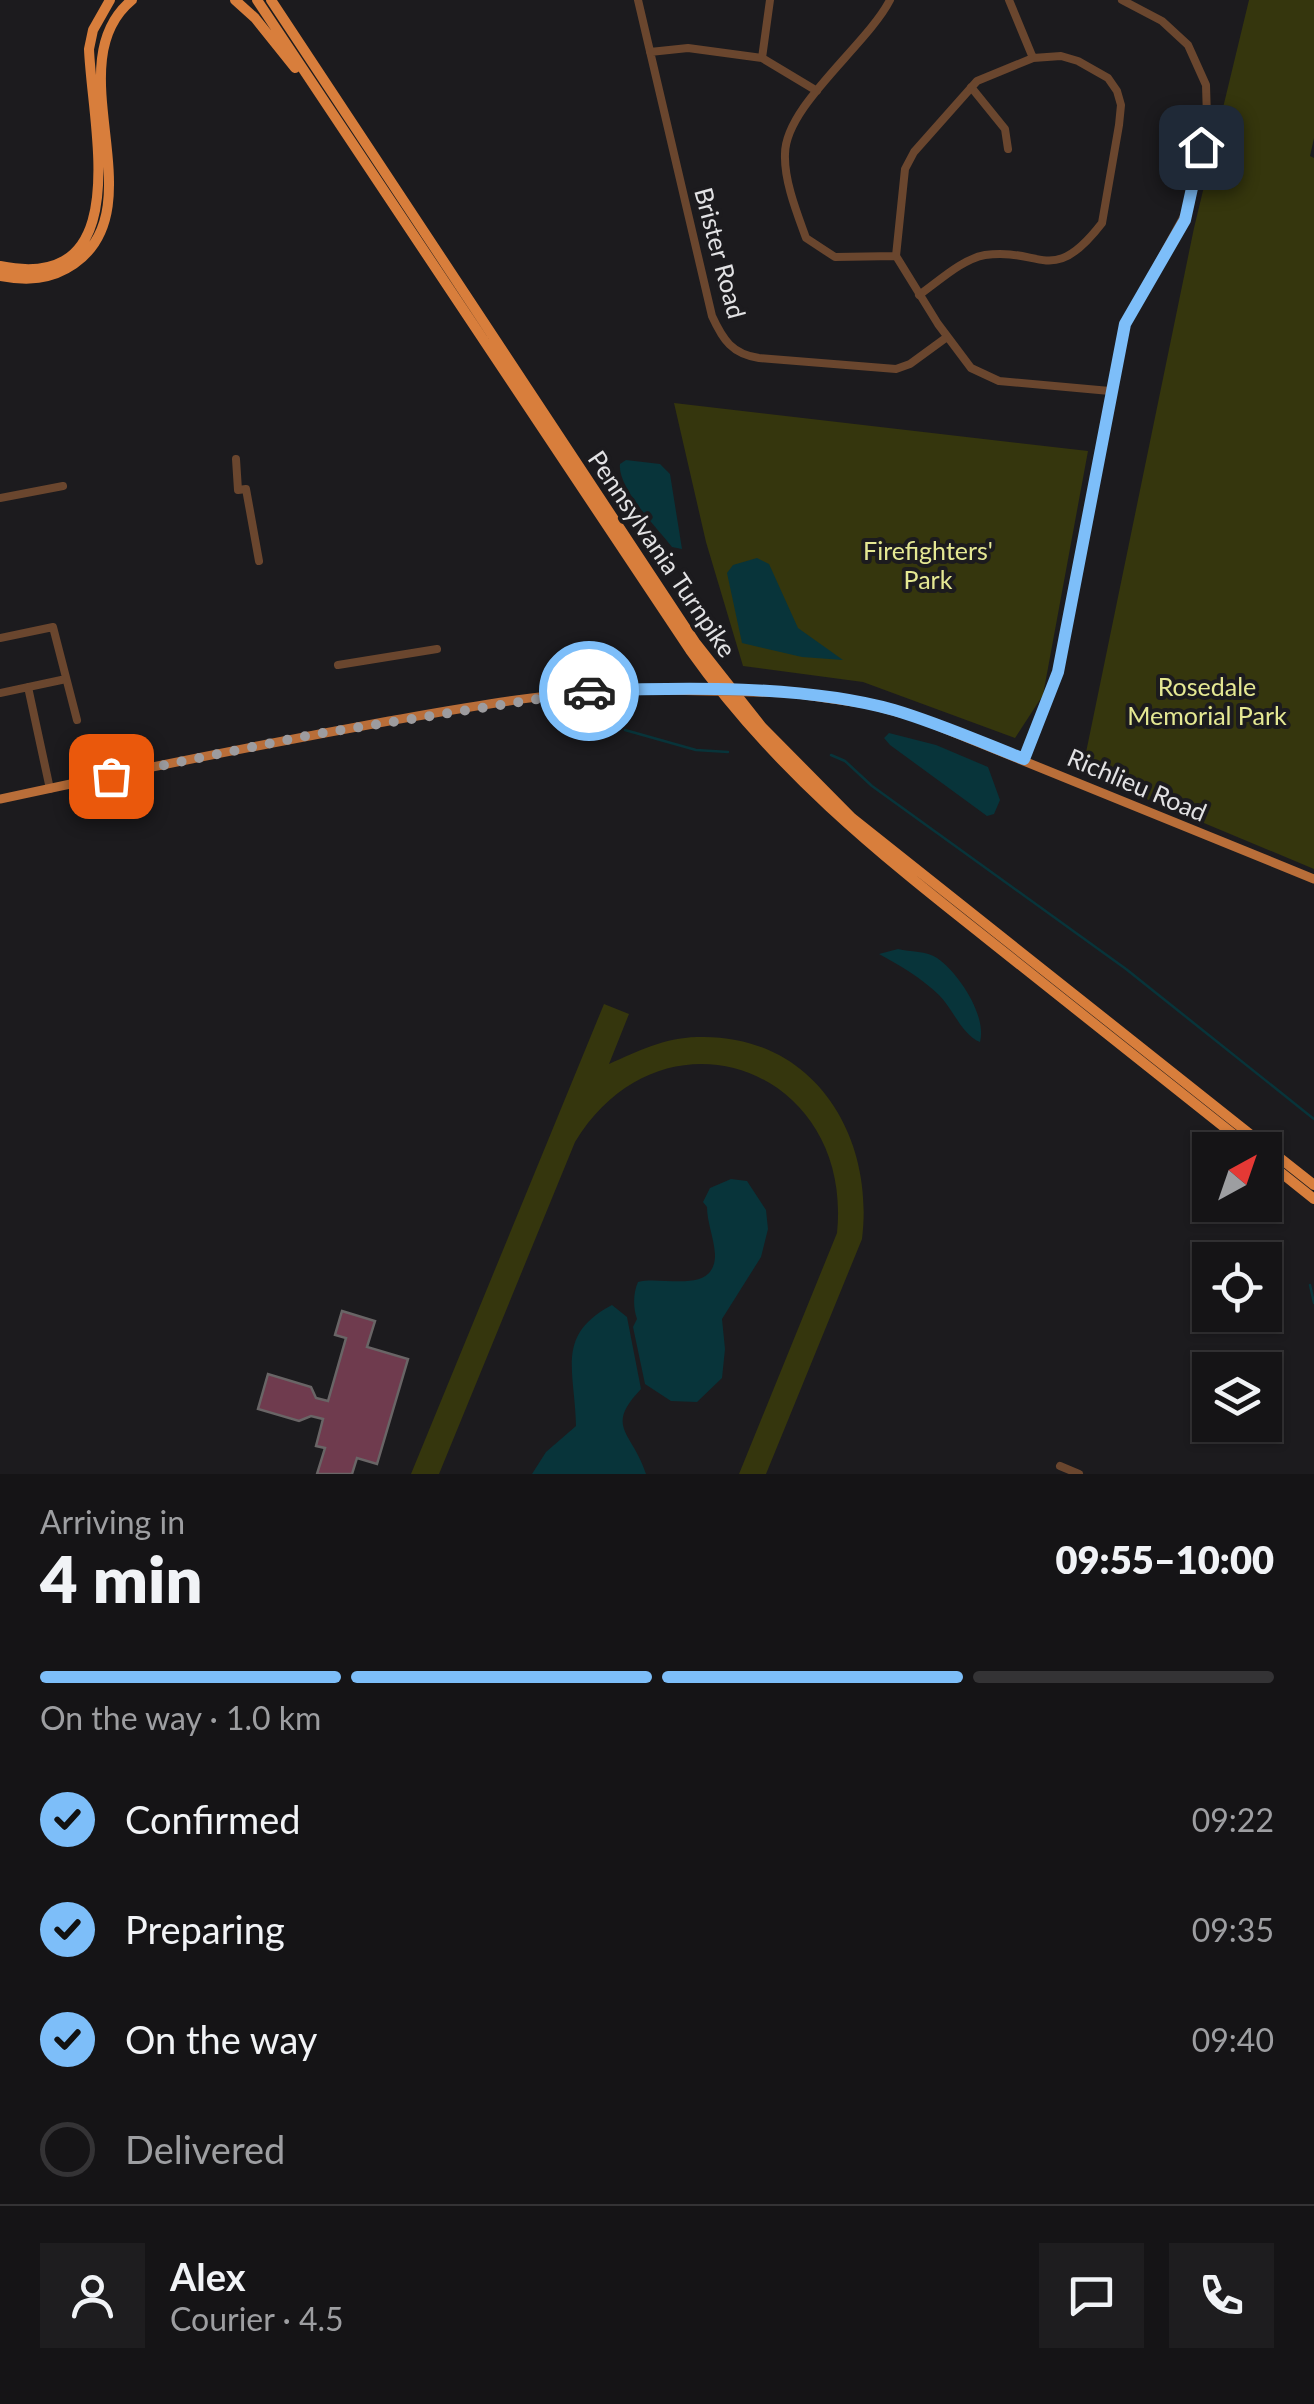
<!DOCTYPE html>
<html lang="en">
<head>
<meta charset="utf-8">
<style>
  :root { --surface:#151416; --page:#1e1d1f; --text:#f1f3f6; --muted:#9d9ea1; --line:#343335; --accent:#7dbef9 }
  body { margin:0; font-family:Lato,sans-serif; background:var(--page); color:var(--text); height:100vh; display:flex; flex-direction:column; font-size:38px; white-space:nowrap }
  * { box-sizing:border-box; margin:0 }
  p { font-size:32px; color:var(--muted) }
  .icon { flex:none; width:55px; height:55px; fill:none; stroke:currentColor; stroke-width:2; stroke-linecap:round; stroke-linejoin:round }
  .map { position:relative; height:1474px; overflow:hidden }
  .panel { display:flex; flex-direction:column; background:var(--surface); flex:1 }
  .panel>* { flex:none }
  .needle { width:65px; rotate:40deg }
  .fabs { position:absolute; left:1192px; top:1132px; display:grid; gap:20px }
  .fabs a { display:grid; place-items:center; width:90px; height:90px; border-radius:0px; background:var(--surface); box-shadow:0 2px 8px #0004,0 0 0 2px var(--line); font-size:50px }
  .pin { position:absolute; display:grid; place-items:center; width:85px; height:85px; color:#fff; margin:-42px; border-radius:20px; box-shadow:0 5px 15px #0006 }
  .courier { position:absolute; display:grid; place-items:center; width:100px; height:100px; margin:-50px; border:8px solid #7dbef9; border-radius:50%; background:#fff; color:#222; box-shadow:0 2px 12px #0007 }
  .overview em { font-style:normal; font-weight:800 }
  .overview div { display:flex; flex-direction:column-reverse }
  .overview { display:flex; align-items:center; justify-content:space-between; height:170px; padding:0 40px }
  h1 { font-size:65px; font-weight:800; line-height:75px }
  .bar { display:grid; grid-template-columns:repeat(4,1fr); gap:15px 10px; align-content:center; height:120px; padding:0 40px }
  .bar i { height:12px; border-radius:8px; background:var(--line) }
  .bar .on { background:var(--accent) }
  .bar p { grid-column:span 4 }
  .line { display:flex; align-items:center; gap:25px; padding:0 40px; border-top:2px solid var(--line) }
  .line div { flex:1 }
  .round { display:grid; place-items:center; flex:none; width:105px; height:105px; border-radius:0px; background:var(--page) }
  ol { padding:0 40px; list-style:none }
  li { display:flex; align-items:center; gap:30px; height:110px }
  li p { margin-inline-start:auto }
  li .icon { padding:10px; border-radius:50%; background:var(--accent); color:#111; stroke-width:4 }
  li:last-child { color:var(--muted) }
  li i { width:55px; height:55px; border:5px solid var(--line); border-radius:50% }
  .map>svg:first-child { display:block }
  .green { fill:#35360d }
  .water { fill:#08343a }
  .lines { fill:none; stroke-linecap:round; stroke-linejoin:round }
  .stream { stroke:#08343a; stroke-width:2.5 }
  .building { fill:#6f3b4e; stroke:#696566; stroke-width:2.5 }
  .minor { stroke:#6a462e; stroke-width:8 }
  .major { stroke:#b96e39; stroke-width:9 }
  .highway { stroke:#d87e3c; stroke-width:10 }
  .major-bridge { stroke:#b96e39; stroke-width:9 }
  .done { stroke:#9d9c9f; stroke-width:10; stroke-dasharray:0 18 }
  .route { stroke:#7dbef9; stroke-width:12 }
  .labels { text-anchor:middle; stroke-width:8; stroke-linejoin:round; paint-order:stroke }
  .street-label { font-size:25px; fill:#e2e2e4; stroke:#1c1b1e }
  .park-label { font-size:25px; fill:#e5e893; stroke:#1c1b1e }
</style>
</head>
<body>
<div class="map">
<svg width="1314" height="1474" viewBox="0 0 1314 1474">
  <rect width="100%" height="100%" fill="#1c1b1e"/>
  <path class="green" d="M1249 0H1314V138L1310 156 1314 158V869L1082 772 1194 228Z
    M674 403 1088 451 1043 695 1015 738 863 682 743 666 706 542Z
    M604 1004 629 1014 609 1064C638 1051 664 1038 697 1037 812 1033 875 1134 862 1239L766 1474H739L837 1233C854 1068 663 998 575 1142L439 1474H411Z"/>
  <path class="water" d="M626 460 660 464 670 474 682 549 672 547C657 528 617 487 620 464Z
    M757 558 769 564 798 628 843 660 802 657 742 643 727 573 733 565Z
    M889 733 936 745 988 767 1000 800 994 814 987 816 890 745 884 738Z
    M898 949C910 952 927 951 937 958 959 973 987 1016 980 1042 962 1035 953 1009 939 995 920 977 901 966 879 954Z
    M731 1179 747 1181 766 1210 768 1229 761 1257 722 1319 725 1349 722 1378 697 1402 671 1401 645 1384 633 1327 637 1319C633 1308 633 1293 638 1282 661 1275 716 1296 715 1254 714 1238 707 1222 707 1207L703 1202 710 1188Z
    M612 1305 627 1317 641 1389C604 1428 632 1431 646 1474H532L546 1452 576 1426C575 1370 555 1335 612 1305Z"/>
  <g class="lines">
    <path class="stream" d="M625 730 696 750 728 752
      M831 755 845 761 872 786 1126 969 1314 1119
      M1310 1285 1314 1303"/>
  </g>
  <path class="building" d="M342 1311 375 1321 367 1347 408 1359 377 1464 357 1458 352 1474H317L325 1448 316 1446 323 1419 311 1416 299 1421 258 1409 268 1374 311 1387 316 1398 328 1401 346 1338 335 1335Z"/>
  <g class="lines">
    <path class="minor" d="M638 0 712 316C723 340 732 354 759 358L896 369 910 364 947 337
      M890 0C867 45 785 106 785 154 784 181 797 213 806 238L835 257 896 256
      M1009 0 1033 58
      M650 52 688 48 762 58 817 91
      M762 58 770 0
      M971 87 1005 129 1008 149
      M919 295C938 282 962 259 985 255 1041 247 1052 288 1102 223L1119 125 1121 105 1117 91 1108 78 1078 61 1061 56 1033 58 977 81 914 152 905 169 896 256 938 324 971 368 999 381 1110 391
      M236 459 238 490 246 489 259 561
      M0 498 63 486
      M0 638 53 627 77 720
      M338 665 437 649
      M28 687 50 789
      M0 693 66 679
      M1023 759 1058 673 1125 324 1190 205 1207 118 1206 85 1188 45 1162 21 1122 0
      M1060 1466 1079 1474"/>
    <path class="major" d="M791 693 867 704 918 718 1314 879
      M0 799C129 771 259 745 389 721 480 705 569 688 662 690"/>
    <path class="highway" d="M235 0 255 18 295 68
      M257 0 690 650C775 770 876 851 990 941 1077 1011 1165 1080 1253 1150
      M271 0 695 642 762 727 852 818 1314 1185
      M0 266C137 294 92 128 89 49L93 30 110 0
      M0 276C27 281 51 280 74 264 158 205 54 64 132 0
      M1265 1160 1314 1199"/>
    <path class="major-bridge" d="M662 690 791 693"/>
  </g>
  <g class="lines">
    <path class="done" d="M111 776 316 734 589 691"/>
    <path class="route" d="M589 691C683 687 804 685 894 710 938 723 981 742 1024 759L1058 672 1125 324 1185 220 1201 147"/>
  </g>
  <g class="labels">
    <g class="street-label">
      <text transform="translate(720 253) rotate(75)" y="9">Brister Road</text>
      <text transform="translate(662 554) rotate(56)" y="9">Pennsylvania Turnpike</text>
      <text transform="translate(1137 785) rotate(23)" y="9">Richlieu Road</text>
    </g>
    <g class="park-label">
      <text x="928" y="560">Firefighters'<tspan x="928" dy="29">Park</tspan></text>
      <text x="1207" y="696">Rosedale<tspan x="1207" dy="29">Memorial Park</tspan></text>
    </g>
  </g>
</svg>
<div class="fabs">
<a><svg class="needle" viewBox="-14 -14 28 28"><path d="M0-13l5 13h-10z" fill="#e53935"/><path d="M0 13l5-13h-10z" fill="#9d9ea1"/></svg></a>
<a><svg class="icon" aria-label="locate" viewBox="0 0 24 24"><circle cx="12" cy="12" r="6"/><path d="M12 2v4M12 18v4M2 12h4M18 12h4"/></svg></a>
<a><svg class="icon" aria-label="layers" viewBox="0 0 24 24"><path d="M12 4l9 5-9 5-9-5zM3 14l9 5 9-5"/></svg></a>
</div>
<div class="pin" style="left:111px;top:776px;background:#ea580c"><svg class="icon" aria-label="bag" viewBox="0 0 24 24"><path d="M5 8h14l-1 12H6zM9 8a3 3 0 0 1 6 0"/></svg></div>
<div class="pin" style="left:1201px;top:147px;background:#1f2937"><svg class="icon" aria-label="home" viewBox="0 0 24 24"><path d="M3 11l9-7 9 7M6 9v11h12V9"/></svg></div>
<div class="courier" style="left:589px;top:691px"><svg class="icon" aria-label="car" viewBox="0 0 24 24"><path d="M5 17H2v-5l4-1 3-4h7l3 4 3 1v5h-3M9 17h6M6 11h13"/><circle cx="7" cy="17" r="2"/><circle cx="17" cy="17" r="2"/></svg></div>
</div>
<section class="panel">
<div class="overview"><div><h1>4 min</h1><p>Arriving in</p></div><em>09:55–10:00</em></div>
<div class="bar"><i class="on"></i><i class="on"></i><i class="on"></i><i></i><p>On the way · 1.0 km</p></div>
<ol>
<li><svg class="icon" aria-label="check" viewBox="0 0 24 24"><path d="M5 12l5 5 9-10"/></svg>Confirmed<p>09:22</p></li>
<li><svg class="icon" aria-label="check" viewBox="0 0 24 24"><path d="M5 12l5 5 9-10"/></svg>Preparing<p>09:35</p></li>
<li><svg class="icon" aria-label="check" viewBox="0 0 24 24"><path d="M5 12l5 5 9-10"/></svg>On the way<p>09:40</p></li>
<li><i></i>Delivered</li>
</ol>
<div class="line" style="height:180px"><a class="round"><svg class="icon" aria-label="person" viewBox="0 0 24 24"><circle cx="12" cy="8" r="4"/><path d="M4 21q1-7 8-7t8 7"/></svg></a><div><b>Alex</b><p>Courier · 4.5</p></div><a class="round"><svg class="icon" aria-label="chat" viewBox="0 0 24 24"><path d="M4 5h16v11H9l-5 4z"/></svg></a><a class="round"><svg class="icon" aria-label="phone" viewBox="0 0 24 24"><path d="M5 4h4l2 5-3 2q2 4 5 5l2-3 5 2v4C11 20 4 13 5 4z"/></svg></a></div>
</section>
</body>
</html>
